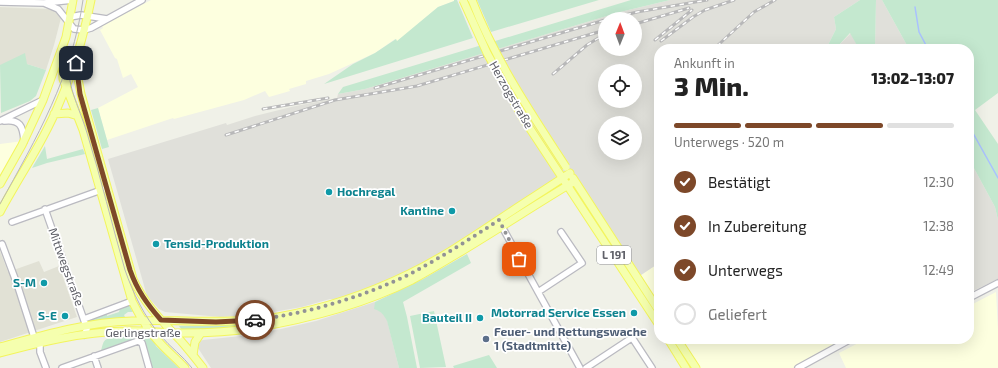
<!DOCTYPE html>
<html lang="de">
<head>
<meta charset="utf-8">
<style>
  :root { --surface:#fff; --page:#f6f6f6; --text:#222; --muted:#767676; --line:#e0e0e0; --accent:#7d4829 }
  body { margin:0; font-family:"Exo 2",sans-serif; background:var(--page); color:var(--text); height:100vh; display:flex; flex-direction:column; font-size:15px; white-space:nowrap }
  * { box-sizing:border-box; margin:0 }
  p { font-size:13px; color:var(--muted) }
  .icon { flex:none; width:22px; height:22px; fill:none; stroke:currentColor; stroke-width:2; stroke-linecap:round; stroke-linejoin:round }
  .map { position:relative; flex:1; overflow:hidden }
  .panel { position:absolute; left:654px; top:44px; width:320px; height:300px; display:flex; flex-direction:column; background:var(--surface); border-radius:16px; box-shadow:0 4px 16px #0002 }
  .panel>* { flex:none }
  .needle { width:26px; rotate:1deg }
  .controls { position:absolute; left:598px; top:12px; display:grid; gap:8px }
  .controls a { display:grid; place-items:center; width:44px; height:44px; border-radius:50%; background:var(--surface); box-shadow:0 4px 16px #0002; font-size:20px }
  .pin { position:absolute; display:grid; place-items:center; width:34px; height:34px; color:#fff; margin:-17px; border-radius:8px; box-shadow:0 2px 6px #0006 }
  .courier { position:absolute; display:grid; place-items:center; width:40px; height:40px; margin:-20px; border:3px solid #7d4829; border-radius:50%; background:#fff; color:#222; box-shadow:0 1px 5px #0007 }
  .overview em { font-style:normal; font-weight:800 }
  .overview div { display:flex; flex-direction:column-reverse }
  .overview { display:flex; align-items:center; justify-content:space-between; height:68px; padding:0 20px }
  h1 { font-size:26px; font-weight:800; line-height:30px }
  .bar { display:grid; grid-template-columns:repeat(4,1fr); gap:6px 4px; align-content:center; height:48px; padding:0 20px }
  .bar i { height:5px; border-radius:3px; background:var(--line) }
  .bar .current { background:var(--accent) }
  .bar p { grid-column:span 4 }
  ol { padding:0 20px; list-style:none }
  li { display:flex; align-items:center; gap:12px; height:44px }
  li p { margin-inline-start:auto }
  li .icon { padding:4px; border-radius:50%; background:var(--accent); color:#fff; stroke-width:4 }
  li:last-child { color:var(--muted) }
  li i { width:22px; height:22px; border:2px solid var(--line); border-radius:50% }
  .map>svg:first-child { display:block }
  .commercial { fill:#fdffdf }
  .industrial { fill:#e0e0da; fill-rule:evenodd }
  .education { fill:#e1e1d5 }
  .green { fill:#c4e8cf }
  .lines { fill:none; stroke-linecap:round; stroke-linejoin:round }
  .stream { stroke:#a9c1ff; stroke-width:1.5 }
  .minor-casing { stroke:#babac1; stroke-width:8 }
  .major-casing { stroke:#f3f55d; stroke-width:9 }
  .minor { stroke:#fff; stroke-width:5.5 }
  .major { stroke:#f5ffae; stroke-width:7 }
  .tram { stroke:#b8b8b9; stroke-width:1 }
  .rail-casing { stroke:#b8b8b9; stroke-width:3 }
  .rail { stroke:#fff; stroke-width:1.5; stroke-dasharray:4.5; stroke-linecap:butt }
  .major-bridge-casing { stroke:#f3f55d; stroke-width:9; stroke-linecap:butt }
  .major-bridge { stroke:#f5ffae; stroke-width:7 }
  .done { stroke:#929395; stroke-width:4; stroke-dasharray:0 7.2 }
  .route { stroke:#7d4829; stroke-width:5 }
  .culture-dot { fill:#0f9aa8; stroke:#fff; stroke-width:1.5 }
  .service-dot { fill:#5c6f8a; stroke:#fff; stroke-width:1.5 }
  .labels { text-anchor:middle; stroke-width:3.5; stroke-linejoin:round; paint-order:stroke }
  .shield { fill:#fff; stroke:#8f9095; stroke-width:1 }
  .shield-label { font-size:11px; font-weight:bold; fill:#5f6068 }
  .street-label { font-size:12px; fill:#5f6068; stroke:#fff }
  .culture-label { font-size:12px; font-weight:bold; fill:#0d838f; stroke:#fff; text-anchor:end }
  .service-label { font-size:12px; font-weight:bold; fill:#4e5e75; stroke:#fff; text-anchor:start }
</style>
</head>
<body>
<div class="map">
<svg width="998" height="368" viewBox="0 0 998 368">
  <rect width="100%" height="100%" fill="#f0f1e8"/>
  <path class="commercial" d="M151 0H454V1L438 7 397 42 395 39 375 53 329 74 306 81V84L289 89 290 91 269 97 265 91 244 100 174 119 173 118 107 140 98 108 138 87 131 74 123 78 117 59 115 58 100 30 103 28 102 26Z
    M23 141 5 173 0 174V144Z
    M659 263V309L638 277Z
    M996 292 998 330V368H846L839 353 866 339H969V306Z
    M679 339H832L836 345 798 368H697Z"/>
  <path class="industrial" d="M670 0H860L834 17 836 29 828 45 829 49H659V242L657 244 659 247V263L638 277 570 173 429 263 343 300 330 299 302 307 267 313 243 316 220 317 165 312 159 309 147 296 108 159 226 123 227 125 255 116 291 107 337 98 338 94 365 89 620 12ZM605 19H635V49H605ZM605 71H635V101H605ZM605 123H635V153H605Z
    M876 0H882L909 49H875Z
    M851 33 859 49H840L838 46Z
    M969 159 995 207 998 220V279L973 291 969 285Z
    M375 302 384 308 399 368H211L198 348 200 341 203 340 250 335 281 329 316 321Z"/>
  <path class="education" d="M0 7 49 9 54 10 60 16 61 18 54 45 46 70 27 64 0 65Z
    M0 251 8 272 39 261 44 272 59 266 77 317 0 342Z"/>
  <path class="green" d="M454 0H457L473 38 324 84 353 64 375 53 396 39 397 41 438 7 454 1Z
    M477 0H599L491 32Z
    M631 0H670L620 12 365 89 338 94 343 87Z
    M860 0H876L875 49H859L850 33 838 46 840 49H829L828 45 836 29 834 17Z
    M882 0H998V93L975 110 998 144V220L995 207 969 159V49H909Z
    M25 53 27 64 46 70 36 96 30 101 1 113 0 65Z
    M98 108 109 147 102 149 91 110Z
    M45 146 47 159 83 149 85 154 47 163 32 168Z
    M467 254 471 263 403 302 407 317 417 368H399L387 321C384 315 381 311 374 309L375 302 423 279Z
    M129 305 133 312H128L124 315 126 319 89 322 87 320 107 312V316L119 312 120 308Z
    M434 311 446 367 420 368 410 316Z
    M245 323V325L218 329 182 330 179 326H216Z
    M140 335H148L154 341 156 346 179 368H152L143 341 138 338Z
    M115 337H135V339L101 351C104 340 103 339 115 337Z
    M489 355 497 368H454L453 366Z"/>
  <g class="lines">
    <path class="stream" d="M915 7 919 32 928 49
      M969 126 998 178"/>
    <defs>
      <path id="minor" d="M0 2 44 3 73 0
        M44 3 58 9 74 29 84 30 91 28 142 0
        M70 17 81 15 107 19
        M0 121 43 100
        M4 121C20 119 23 126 24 141
        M45 209 86 326 87 329 84 335
        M12 222 104 189
        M500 223 580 368
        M2 244 17 284
        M18 287 34 337
        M538 292 582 263 561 232
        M969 298 998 283
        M84 319 132 301
        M40 339V352L46 368
        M94 356 98 368
        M62 368 138 341 142 343 149 368
        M586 368 630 339H633L652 368
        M798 368 851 339"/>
      <path id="major" d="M62 51 63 79 83 130 132 301C140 317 148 331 160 343 168 352 177 359 185 368
        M75 63 81 94 133 279C144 304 163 322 181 341 189 350 196 359 203 368
        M54 114 68 113 78 116
        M523 118 659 325
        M573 178 659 311
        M0 184 22 145 43 100 66 37 73 0
        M0 212C20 175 45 139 61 99 75 67 84 34 91 0
        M668 339 686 368
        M677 339 696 368
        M0 347C43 335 87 322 132 321 181 319 230 325 278 317 323 309 368 294 409 274 442 258 473 237 503 217 525 202 548 188 570 173
        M0 353C40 342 82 332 124 331 144 330 163 333 183 333 206 333 230 332 253 328 308 319 362 305 412 280 427 272 442 263 457 254 497 230 535 205 575 181
        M193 355 195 342 201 333"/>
    </defs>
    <use href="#minor" class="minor-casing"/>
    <use href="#major" class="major-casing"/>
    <use href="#minor" class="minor"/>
    <use href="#major" class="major"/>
    <path class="tram" d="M70 54C64 82 79 106 87 133 101 178 112 225 125 270 133 293 144 316 160 335 170 347 183 356 192 368
      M0 204C37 137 72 77 83 0"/>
    <defs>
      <path id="rail" d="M609 19 637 12 707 0
        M635 24 689 8
        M655 40 692 10
        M661 41 693 17 705 10 734 0
        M717 46 754 12 775 0
        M553 74 587 45 605 34
        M375 88 605 20
        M263 109 328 98
        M226 135 335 100 417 86 605 30"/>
    </defs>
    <use href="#rail" class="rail-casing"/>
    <use href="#rail" class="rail"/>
    <defs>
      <path id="major-bridge" d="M463 0 487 53 523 118
        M472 0C495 60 531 113 566 167"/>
    </defs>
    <use href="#major-bridge" class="major-bridge-casing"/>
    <use href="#major-bridge" class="major-bridge"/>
  </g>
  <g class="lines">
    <path class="done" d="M255 320C308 313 361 298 410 274 440 258 470 239 499 220L519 259"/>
    <path class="route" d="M76 63 80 94 130 270C137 290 147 304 161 320L216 322 255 320"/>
  </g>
  <g class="culture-dot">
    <circle cx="329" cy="192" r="4"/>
    <circle cx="452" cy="211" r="4"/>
    <circle cx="156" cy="244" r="4"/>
    <circle cx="44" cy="283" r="4"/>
    <circle cx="634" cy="313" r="4"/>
    <circle cx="65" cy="316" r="4"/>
    <circle cx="480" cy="318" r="4"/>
  </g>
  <circle class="service-dot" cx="486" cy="339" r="4"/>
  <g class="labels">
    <rect class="shield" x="597" y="246" width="34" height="18" rx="3"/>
    <g class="shield-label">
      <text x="614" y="259">L 191</text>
    </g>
    <g class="street-label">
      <text transform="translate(511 95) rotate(60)" y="4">Herzogstraße</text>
      <text transform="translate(66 267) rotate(70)" y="4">Mittwegstraße</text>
      <text x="143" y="337">Gerlingstraße</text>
    </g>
    <g class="culture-label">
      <text x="337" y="196" text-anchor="start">Hochregal</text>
      <text x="444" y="215">Kantine</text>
      <text x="164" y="248" text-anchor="start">Tensid-Produktion</text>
      <text x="36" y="287">S-M</text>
      <text x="626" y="317">Motorrad Service Essen</text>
      <text x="57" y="320">S-E</text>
      <text x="472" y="322">Bauteil II</text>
    </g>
    <g class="service-label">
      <text x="494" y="336">Feuer- und Rettungswache<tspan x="494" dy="14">1 (Stadtmitte)</tspan></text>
    </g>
  </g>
</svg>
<div class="controls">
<a><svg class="needle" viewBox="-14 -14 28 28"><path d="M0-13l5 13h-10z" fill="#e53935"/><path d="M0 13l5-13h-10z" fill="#767676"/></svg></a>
<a><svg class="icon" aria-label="locate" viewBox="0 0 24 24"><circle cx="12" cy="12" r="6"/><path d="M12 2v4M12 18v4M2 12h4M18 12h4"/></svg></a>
<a><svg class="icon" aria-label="layers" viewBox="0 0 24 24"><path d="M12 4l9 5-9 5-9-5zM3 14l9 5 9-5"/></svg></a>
</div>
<div class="pin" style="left:519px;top:259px;background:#ea580c"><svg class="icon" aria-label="bag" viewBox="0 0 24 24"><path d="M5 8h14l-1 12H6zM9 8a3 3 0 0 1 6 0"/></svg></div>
<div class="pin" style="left:76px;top:63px;background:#1f2937"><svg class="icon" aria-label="home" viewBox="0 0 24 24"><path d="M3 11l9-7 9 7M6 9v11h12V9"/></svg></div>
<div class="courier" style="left:255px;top:320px"><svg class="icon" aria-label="car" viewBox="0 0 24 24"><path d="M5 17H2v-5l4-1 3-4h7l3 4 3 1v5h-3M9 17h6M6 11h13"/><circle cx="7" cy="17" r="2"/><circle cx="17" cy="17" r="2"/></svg></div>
<section class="panel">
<div class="overview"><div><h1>3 Min.</h1><p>Ankunft in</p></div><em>13:02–13:07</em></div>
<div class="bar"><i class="current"></i><i class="current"></i><i class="current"></i><i></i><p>Unterwegs · 520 m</p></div>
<ol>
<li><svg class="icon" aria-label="check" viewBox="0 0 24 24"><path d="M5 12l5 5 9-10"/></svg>Bestätigt<p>12:30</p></li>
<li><svg class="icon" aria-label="check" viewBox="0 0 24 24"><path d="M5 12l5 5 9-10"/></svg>In Zubereitung<p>12:38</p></li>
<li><svg class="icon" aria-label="check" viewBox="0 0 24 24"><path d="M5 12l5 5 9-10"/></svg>Unterwegs<p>12:49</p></li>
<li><i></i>Geliefert</li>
</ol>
</section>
</div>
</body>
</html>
